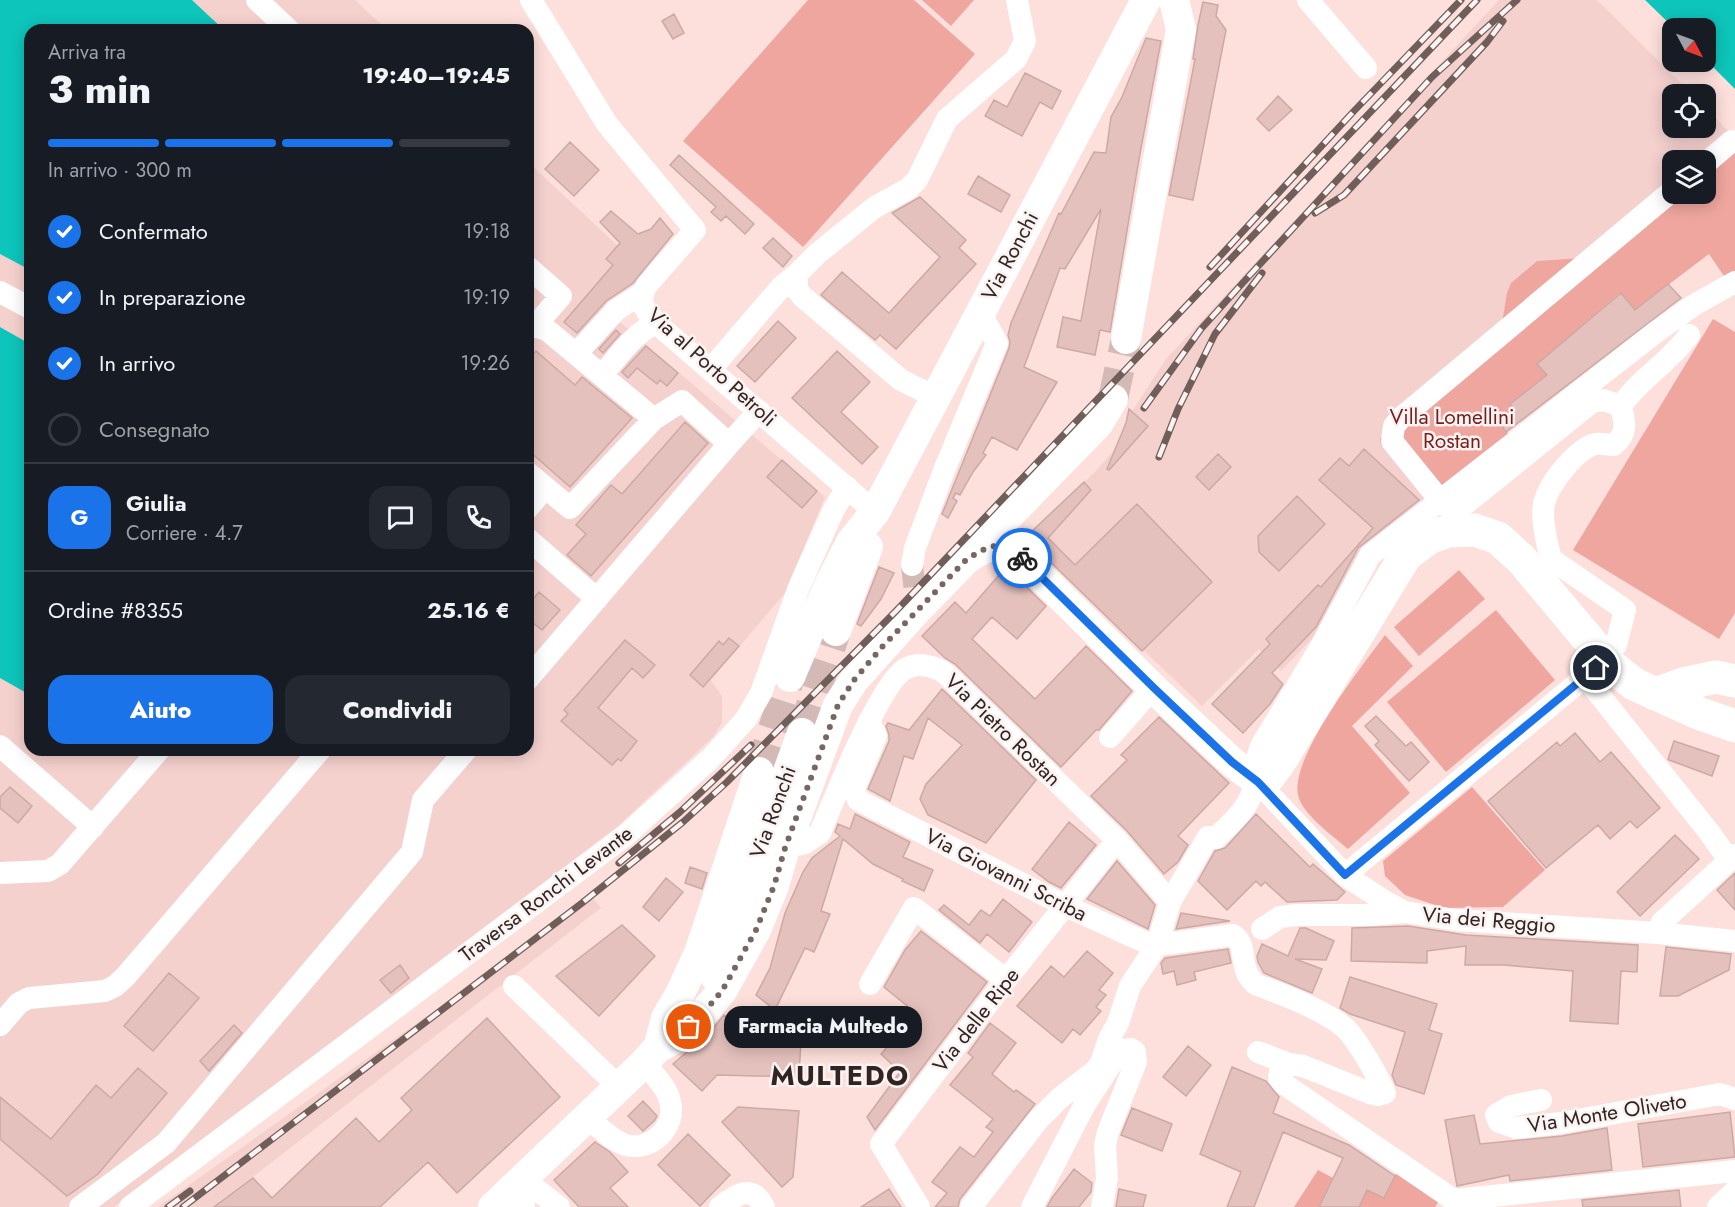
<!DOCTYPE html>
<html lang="it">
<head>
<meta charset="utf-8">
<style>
  :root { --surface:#171b24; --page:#242831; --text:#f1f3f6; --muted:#9ea1a6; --line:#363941; --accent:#1a73e8 }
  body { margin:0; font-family:Jost,sans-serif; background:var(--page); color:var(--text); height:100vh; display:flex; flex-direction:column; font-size:22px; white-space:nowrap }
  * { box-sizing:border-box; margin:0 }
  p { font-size:20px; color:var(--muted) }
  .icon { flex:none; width:33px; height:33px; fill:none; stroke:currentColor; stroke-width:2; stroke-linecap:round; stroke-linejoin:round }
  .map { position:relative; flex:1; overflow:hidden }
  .side { position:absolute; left:24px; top:24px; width:510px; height:732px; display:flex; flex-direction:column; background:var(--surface); border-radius:18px; box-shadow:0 3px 15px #0003 }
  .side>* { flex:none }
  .needle { width:39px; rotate:131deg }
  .buttons { position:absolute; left:1662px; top:18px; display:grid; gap:12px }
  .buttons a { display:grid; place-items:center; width:54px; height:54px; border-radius:12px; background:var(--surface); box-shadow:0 3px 15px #0003; font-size:30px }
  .pin { position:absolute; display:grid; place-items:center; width:51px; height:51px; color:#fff; margin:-26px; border:3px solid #fff; border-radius:50%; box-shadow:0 2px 6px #0007 }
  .courier { position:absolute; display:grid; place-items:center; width:60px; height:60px; margin:-30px; border:4px solid #1a73e8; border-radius:50%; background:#fff; color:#222; box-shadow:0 2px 8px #0007 }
  .bubble { position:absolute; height:42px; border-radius:18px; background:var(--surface); box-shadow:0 3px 15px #0003; font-size:20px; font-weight:800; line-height:42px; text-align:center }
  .overview em { font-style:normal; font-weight:800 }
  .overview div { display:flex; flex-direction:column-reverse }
  .overview { display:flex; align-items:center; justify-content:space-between; height:102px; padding:0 24px }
  h1 { font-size:39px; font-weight:800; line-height:45px }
  .bar { display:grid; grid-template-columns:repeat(4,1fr); gap:9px 6px; align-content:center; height:72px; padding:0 24px }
  .bar i { height:8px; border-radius:4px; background:var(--line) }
  .bar .selected { background:var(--accent) }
  .bar p { grid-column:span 4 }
  .line { display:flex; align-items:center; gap:15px; padding:0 24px; border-top:2px solid var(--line) }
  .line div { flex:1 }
  .round { display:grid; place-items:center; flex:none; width:63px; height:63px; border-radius:18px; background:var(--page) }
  ol { padding:0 24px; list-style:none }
  li { display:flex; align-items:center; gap:18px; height:66px }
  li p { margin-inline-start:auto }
  li .icon { padding:6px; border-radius:50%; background:var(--accent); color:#fff; stroke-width:4 }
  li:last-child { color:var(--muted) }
  li i { width:33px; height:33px; border:3px solid var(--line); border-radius:50% }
  .primary-button { display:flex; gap:12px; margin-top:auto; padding:12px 24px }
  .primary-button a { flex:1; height:69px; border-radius:18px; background:var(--accent); color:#fff; font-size:24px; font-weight:800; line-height:69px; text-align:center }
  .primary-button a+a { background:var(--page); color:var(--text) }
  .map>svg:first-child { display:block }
  .built { fill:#f5d1ce }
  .green { fill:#efa69f }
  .water { fill:#0dc5ba }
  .building { fill:#e5c1bd; stroke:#cca9a5; stroke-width:1.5 }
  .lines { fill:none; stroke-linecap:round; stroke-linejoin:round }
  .minor-tunnel { stroke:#d4bab7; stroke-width:22; stroke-dasharray:22 11; stroke-linecap:butt }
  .major-tunnel { stroke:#d4bab7; stroke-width:30; stroke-dasharray:30 15; stroke-linecap:butt }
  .minor { stroke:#fff; stroke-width:22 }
  .major { stroke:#fff; stroke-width:30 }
  .highway { stroke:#fff; stroke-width:33 }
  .rail-casing { stroke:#705e5b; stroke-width:7 }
  .rail { stroke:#faf3f2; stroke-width:4.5; stroke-dasharray:14; stroke-linecap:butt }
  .done { stroke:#786663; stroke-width:6; stroke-dasharray:0 10.8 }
  .route { stroke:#1a73e8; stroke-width:8 }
  .labels { text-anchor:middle; stroke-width:5; stroke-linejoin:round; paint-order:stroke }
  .street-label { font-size:21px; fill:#312422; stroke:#faf3f2 }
  .park-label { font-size:21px; fill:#781c1c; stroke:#faf3f2 }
  .district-label { font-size:27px; font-weight:bold; letter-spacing:1.5px; fill:#312422; stroke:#faf3f2 }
</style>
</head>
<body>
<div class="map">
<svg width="1735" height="1207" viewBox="0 0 1735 1207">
  <rect width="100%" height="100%" fill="#fde0dc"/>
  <path class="built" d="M192 0H355L387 30H224Z
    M1499 0H1597L1692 94H1672V128H1706V108L1733 136 1702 160H1672V184L1581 258 1537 261 1511 283 1503 323 1433 499 1367 552 1330 620 1281 671 1259 649 1202 706 1030 542 1031 532 1094 473 1116 448 1126 423 1129 409 1133 410 1166 359Z
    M528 162 646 272 607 311 825 497 785 593 711 680 722 696V723L713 737 618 826 114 1207H0V678L30 695V750H127L131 752 134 750H528Z
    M0 254 30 270V344L0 327Z
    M593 898 601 908 214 1207H158Z"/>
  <path class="green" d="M808 0H914L975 54 803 247 683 141Z
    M922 0H974L951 26Z
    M1735 138V273L1726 279 1709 254 1635 310 1620 293 1538 364 1547 375 1510 404 1514 409 1498 421 1510 436 1444 491 1381 445 1380 439 1390 427 1502 323 1507 293 1511 283 1537 261 1581 258 1672 194H1706V160Z
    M1713 319 1735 332V613L1719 639 1573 550Z
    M1459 570 1485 599 1419 656 1394 627Z
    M1496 610 1555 680 1446 772 1387 702Z
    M1385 635 1413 666 1352 726 1410 793 1348 849C1333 836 1302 814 1298 795 1290 757 1362 666 1385 635Z
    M1472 787 1545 870 1503 907 1444 908 1405 895 1385 876 1383 861Z
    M1318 1170 1333 1178 1319 1207H1294Z
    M1397 1171 1439 1201 1435 1207H1359L1367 1190 1384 1198Z"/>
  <path class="water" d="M0 0H192L224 30H30V270L0 254Z
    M1645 0H1735V89L1706 60V28H1674Z
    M0 327 30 344V695L0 678Z"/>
  <path class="building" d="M1203 2 1218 5 1216 16 1226 30 1193 200 1169 195 1195 59H1193L1198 25Z
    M674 14 684 33 673 39 662 21Z
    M1146 38 1161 41 1139 159 1110 332 1100 330 1095 355 1057 347 1063 317 1081 321 1101 209 1065 269 1060 268 1024 367 1057 382 1017 450 992 437 983 453 986 455 973 472 960 495 956 493 953 498 957 501 948 518 942 514 1009 348 1010 342 1008 335 1011 323 1059 213 1061 214 1094 152 1106 153 1111 117 1122 97Z
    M1025 73 1061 91 1052 109 1040 102 1022 136 985 116 994 100 1007 107Z
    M1278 96 1292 110 1269 131 1257 119Z
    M570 142 599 170 574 196 545 169Z
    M679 155 754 224 745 234 726 216 721 221 711 212 716 207 670 165Z
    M978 176 1010 195 1001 212 968 194Z
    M920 197 966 240 959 248 976 264 896 349 880 335 875 340 821 295 842 272 889 313 940 257 892 213Z
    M611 211 638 234 651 229 660 218 673 234 633 283 606 301 577 333 564 322 613 265 606 259 620 243 600 222Z
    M773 238 792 256 783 267 763 248Z
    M1668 284 1681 298 1506 432 1498 421 1514 409 1510 404 1547 375 1537 364 1621 293 1635 310Z
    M778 321 796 338 755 382 737 366Z
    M616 330 620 334 603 353 599 349Z
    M646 346 678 373 667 386 660 380 657 384 637 368 628 378 622 372Z
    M536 351 575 385 582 377 632 418 570 487 528 450V360Z
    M837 351 870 382 841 412 878 447 862 464 792 398Z
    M1129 409 1148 426 1109 470 1107 469 1126 423Z
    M685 422 708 443 591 576 567 555 586 534 576 525 611 485 622 494Z
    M1364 449 1419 500 1358 548 1316 627 1272 673 1283 684 1270 704 1243 733 1212 704 1270 644 1266 639 1318 585 1321 587 1373 528 1319 480 1340 458 1349 466Z
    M1218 454 1231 467 1209 490 1196 477Z
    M782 460 817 491 802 508 767 477Z
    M1084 482 1091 490 1048 538 1075 565 1137 504 1212 582 1142 651 1030 542 1031 532Z
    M1297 496 1325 524 1279 571 1259 552 1258 536Z
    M879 567 894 573 881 599 861 626 857 624Z
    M1006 567 1046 606 1017 639 992 617 972 639 1035 699 1086 646 1132 691 1099 730H1096L1061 767 955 664 945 658 922 636 955 602 966 613Z
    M539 592 560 610 542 630 528 619V605Z
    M729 638 739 646 703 687 690 675 719 641 723 645Z
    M625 640 655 665 643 678 632 668 598 708 637 741 621 761 618 759 612 765 561 721 568 714 564 710Z
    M942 689 1036 780 986 843 928 815 920 799 926 784 962 745 928 718 913 759 904 756 890 801 868 789 889 741V735L886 726 888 723 909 730Z
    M1376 716 1406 746 1411 742 1429 762 1409 781 1375 745 1379 741 1365 726Z
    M1159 717 1229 783 1178 836 1188 845 1178 862 1164 874 1127 831 1091 796 1127 760 1121 755Z
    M1575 733 1600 762 1611 752 1660 808 1637 828 1630 821 1610 839 1598 825 1546 868 1488 801 1557 742 1560 746Z
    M1674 741 1719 756 1712 776 1669 760 1668 759Z
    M10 787 32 806 18 823 0 808V797Z
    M855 814 910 842 903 857 933 870 924 891 902 881 903 879 873 864 843 839 821 911 830 914 814 952 805 948 775 1010 756 995 770 968 785 913 803 872 812 858 840 836 835 832 838 824 850 829Z
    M1256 814 1310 867 1313 864 1345 892 1337 900 1287 902 1265 882 1261 886 1256 881 1227 910 1198 881 1215 851 1225 848Z
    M1069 822 1096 845 1061 888 1049 882 1032 869Z
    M1675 835 1699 859 1640 916 1617 892Z
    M1117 861 1155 905 1148 929 1087 899Z
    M690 867 707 873 702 889 685 883Z
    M1735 873V910L1717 890Z
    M666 878 683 892 659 921 643 907Z
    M1003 899 1032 922 1009 952 987 934 980 943 939 910 944 905 969 925 981 910 990 916Z
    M1181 913 1230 921 1176 929Z
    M622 925 655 956 599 1016 556 976Z
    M1408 926 1466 935 1638 945 1637 972 1621 971 1618 1024 1570 1021 1573 971 1504 965H1465L1466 946 1427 951V963L1351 961 1352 928Z
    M1300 928H1306L1334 941 1326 960 1295 959 1322 969 1312 993 1264 973 1258 962 1257 956 1262 944 1288 956Z
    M921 931 987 982 875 1130 867 1117 900 1072 881 1054 917 1014 884 987 905 950Z
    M1666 947 1731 954 1729 970 1678 996H1660Z
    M1228 949 1231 963 1194 972 1196 980 1177 985 1174 971 1163 974 1161 963 1165 958Z
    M1087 951 1113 973 1099 990 1106 995 1096 1007 1101 1011 1080 1035 1073 1029 1062 1043 1017 1006 1051 966 1064 977Z
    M400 965 409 978 391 993 380 980Z
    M169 973 199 998 153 1051 124 1026Z
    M1350 977 1437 1004 1429 1030 1442 1034 1424 1094 1396 1085 1392 1075 1405 1032 1350 1014 1340 1008Z
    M724 1015 754 1038 801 1040 799 1077 717 1075 702 1091 673 1064 711 1031Z
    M487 1018 560 1097 457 1193 428 1162 380 1207H214L253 1178 272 1198 356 1118 379 1142 412 1110 401 1098Z
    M990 1023 1016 1043 992 1074 1014 1092 1016 1090 1035 1104 960 1199 958 1207H935L947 1193 932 1182 960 1147 974 1157 993 1132 986 1127 993 1119 950 1085 973 1057 968 1053Z
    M234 1025 242 1033 209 1071 200 1061Z
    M1188 1046 1211 1065 1186 1096 1163 1077Z
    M1232 1067 1266 1081 1279 1097 1273 1113 1349 1145 1395 1176 1384 1198 1367 1190 1359 1207H1319L1343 1158 1283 1132 1254 1207H1227L1241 1172 1200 1154Z
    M138 1068 167 1093 98 1174 67 1196 0 1139V1097L51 1139 96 1085 111 1098Z
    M643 1101 657 1116 655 1120 643 1131 628 1116Z
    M738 1107 799 1111 793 1177 782 1187 722 1122Z
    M1132 1108 1172 1124 1162 1151 1121 1135Z
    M1730 1112 1735 1157 1643 1167 1638 1124Z
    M1474 1115 1480 1144 1562 1136 1607 1128 1612 1170 1510 1181 1509 1175 1457 1186 1445 1120Z
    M688 1134 730 1175 700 1206 658 1165Z
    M595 1142 610 1152 628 1172 610 1188 628 1207H579L554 1180Z
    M1074 1169 1092 1183 1091 1192 1079 1207H1047L1052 1198Z
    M889 1189 901 1207H861Z
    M1119 1189 1146 1195 1143 1207H1116Z
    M1679 1190 1681 1207H1583L1582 1200Z"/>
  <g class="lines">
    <path class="minor-tunnel" d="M912 565 917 610"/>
    <path class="major-tunnel" d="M1113 399 1126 339
      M802 733 836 631
      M759 772 790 677"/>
    <path class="minor" d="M257 0 289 30
      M531 0 607 124 695 230 647 285C637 303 644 308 656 323L875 512
      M1308 0 1366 68
      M1706 163 1732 141
      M528 267 561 296 535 326
      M0 292 30 308
      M528 329 535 326 547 330 654 419 682 401 729 444
      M576 354 616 310 642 293
      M711 369 782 286 797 274
      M602 375C618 357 634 333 656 323
      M935 397 901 380 803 297 797 290V274L817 254 875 207 908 189 917 180 947 119 1016 59 1025 41 1017 0
      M1621 406 1603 400 1592 402 1464 505 1454 509 1443 504 1392 441 1394 426 1401 418 1672 191
      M528 473 570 508 654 419
      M528 508 545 488
      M528 539 597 599
      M912 565 915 548 945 468 997 343 980 312
      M1616 645 1625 610 1551 559C1547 544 1541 519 1544 503 1549 484 1575 450 1595 444 1600 443 1608 445 1614 445 1628 433 1625 422 1621 406 1639 379 1670 362 1689 335
      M1585 677 1709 832 1729 860
      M528 679 729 444 759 411
      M869 721 876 736 854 789 858 800 1066 906 1149 944 1157 945 1233 935C1250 946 1236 970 1257 985 1282 994 1326 1011 1345 1028 1357 1039 1379 1078 1385 1093L1378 1095 1370 1093 1303 1066 1289 1064 1280 1072 1279 1078 1284 1084 1454 1200
      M1110 737 1153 688
      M0 746 93 827
      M1258 782 1345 875 1384 901 1405 912 1456 920 1658 933 1735 941
      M785 848 805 843 820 833C832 804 882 678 907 668 919 662 935 666 946 674L1117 840 1170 902
      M0 873 48 871 60 864 159 750
      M1345 875 1596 668
      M1262 929 1280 917 1296 915H1371L1405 912
      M1658 933 1662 922 1735 855
      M870 984 914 908 1006 980
      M514 986 619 1087
      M0 1025 19 1003 29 998 105 991 115 986 125 977 320 750
      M1258 1052 1289 1064
      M1541 1100 1511 1106 1496 1115 1499 1122 1516 1128 1561 1123 1720 1094 1735 1099
      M588 1118C599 1127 612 1141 626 1145 651 1152 677 1127 670 1101 667 1087 653 1074 644 1063
      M523 1179 559 1207
      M523 1179 524 1207
      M1454 1200 1735 1171
      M80 1207 166 1143 412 852 423 800 466 750
      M130 1207 626 835 711 758 746 719 761 693 799 587 833 511 847 487
      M720 1207C735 1195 752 1183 764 1207
      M919 1207 881 1144 1006 980 1117 840
      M971 1207 1038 1120 1060 1098 1095 1071 1101 1063 1109 1039 1118 1023 1130 986 1157 945 1170 902 1208 837 1216 838C1229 825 1246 811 1252 793 1257 777 1254 763 1261 746L1320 648 1370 555 1656 332 1694 305 1735 282
      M1032 1207 1084 1106 1109 1067 1123 1050 1131 1049 1135 1052 1136 1062 1108 1132 1105 1145 1107 1178 1102 1207
      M1718 1207 1735 1191"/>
    <path class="major" d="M1126 339 1181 29 1174 0
      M970 557C989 544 997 543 1017 553L1153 688 1232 762 1258 782
      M836 631 868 547
      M790 677 829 585 851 542 875 512 1146 0
      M714 975 802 733
      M658 1048 679 1036 699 1018 722 991 756 930 774 886 785 848 838 705 854 680 917 610 1098 424 1113 399
      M658 1048 666 1018 679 996 699 953 759 772
      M493 1207 644 1063 671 1033"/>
    <path class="highway" d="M1655 694 1683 684 1716 677 1735 681
      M1258 782 1266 780 1279 763 1406 555 1429 538 1448 531 1475 530 1498 538 1521 559 1610 665 1634 684 1698 713 1735 726"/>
    <defs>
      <path id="rail" d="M1315 213 1344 195 1487 42 1503 21
        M1210 267 1354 111 1461 0
        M1144 408 1201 329 1249 276 1432 77 1517 0
        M1159 457 1178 409 1215 334 1262 273
        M619 863 680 812 751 745
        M168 1207 190 1191
        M183 1207 582 903 683 822 727 782 896 611 1477 0"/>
    </defs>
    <use href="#rail" class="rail-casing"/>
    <use href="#rail" class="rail"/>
  </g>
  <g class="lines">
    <path class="done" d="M689 1027 699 1018 722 991 756 930 774 886 785 848 838 705 854 680 883 646 966 560C987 546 1002 538 1022 558"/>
    <path class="route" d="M1022 558 1154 688 1232 762 1258 782 1345 875 1596 668"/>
  </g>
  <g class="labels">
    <g class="street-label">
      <text transform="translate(1010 256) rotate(-62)" y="7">Via Ronchi</text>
      <text transform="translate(712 367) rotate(42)" y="7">Via al Porto Petroli</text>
      <text transform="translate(1003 730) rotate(44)" y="7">Via Pietro Rostan</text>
      <text transform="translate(773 812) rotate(-70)" y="7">Via Ronchi</text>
      <text transform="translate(1006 875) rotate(27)" y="7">Via Giovanni Scriba</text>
      <text transform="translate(546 894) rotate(-37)" y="7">Traversa Ronchi Levante</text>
      <text transform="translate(1489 920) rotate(5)" y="7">Via dei Reggio</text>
      <text transform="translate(976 1020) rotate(-52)" y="7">Via delle Ripe</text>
      <text transform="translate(1607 1113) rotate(-9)" y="7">Via Monte Oliveto</text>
    </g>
    <g class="park-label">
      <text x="1452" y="424">Villa Lomellini<tspan x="1452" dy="24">Rostan</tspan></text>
    </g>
    <g class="district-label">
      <text x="840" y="1085">MULTEDO</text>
    </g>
  </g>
</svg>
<div class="buttons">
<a><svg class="needle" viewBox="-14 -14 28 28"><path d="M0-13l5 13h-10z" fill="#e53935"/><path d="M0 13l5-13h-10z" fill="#9ea1a6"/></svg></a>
<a><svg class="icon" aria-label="locate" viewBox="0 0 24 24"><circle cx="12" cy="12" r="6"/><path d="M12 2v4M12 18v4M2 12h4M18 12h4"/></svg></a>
<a><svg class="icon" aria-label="layers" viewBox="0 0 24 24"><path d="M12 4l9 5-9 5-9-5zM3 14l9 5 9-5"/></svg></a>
</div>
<div class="pin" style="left:689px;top:1027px;background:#ea580c"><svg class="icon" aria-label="bag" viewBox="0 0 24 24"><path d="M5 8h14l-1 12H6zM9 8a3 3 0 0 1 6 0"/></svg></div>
<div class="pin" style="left:1596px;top:668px;background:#1f2937"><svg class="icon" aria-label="home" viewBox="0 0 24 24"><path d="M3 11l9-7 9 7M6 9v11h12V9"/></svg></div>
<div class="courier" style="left:1022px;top:558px"><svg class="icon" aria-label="bike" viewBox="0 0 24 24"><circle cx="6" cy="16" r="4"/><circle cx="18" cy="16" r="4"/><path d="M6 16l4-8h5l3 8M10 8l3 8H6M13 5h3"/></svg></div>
<div class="bubble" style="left:724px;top:1006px;width:198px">Farmacia Multedo</div>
<section class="side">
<div class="overview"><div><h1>3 min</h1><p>Arriva tra</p></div><em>19:40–19:45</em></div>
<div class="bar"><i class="selected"></i><i class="selected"></i><i class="selected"></i><i></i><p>In arrivo · 300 m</p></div>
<ol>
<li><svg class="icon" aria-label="check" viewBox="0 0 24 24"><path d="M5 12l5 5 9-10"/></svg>Confermato<p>19:18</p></li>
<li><svg class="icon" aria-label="check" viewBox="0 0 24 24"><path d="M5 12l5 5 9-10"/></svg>In preparazione<p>19:19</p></li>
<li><svg class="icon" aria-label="check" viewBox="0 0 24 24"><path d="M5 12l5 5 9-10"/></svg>In arrivo<p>19:26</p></li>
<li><i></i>Consegnato</li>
</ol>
<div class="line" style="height:108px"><b class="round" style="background:var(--accent);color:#fff">G</b><div><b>Giulia</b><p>Corriere · 4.7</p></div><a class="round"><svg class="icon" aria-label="chat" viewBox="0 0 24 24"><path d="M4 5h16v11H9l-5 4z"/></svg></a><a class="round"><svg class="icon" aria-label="phone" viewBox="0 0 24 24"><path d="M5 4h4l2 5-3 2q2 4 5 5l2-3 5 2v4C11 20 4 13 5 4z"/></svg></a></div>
<div class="line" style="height:78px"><div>Ordine #8355</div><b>25.16 €</b></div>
<div class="primary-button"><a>Aiuto</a><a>Condividi</a></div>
</section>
</div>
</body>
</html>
